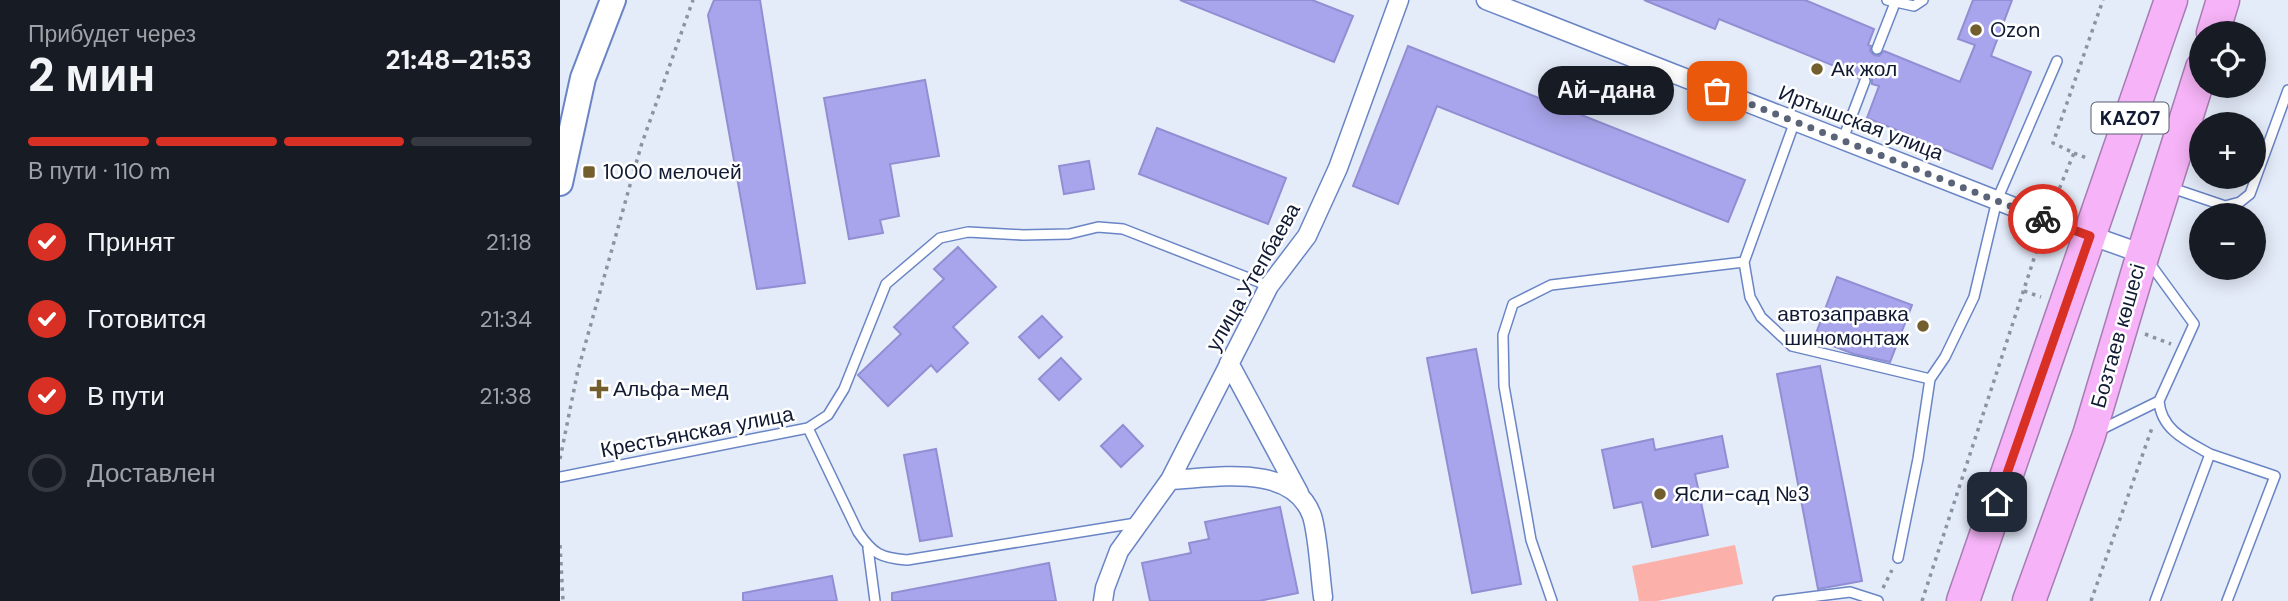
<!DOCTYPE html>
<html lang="ru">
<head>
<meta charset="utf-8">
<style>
  :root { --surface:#171b24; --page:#242831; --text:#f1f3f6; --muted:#9ea1a6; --line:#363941; --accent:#d93025 }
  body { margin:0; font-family:"DM Sans",sans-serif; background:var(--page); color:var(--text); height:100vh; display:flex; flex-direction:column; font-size:26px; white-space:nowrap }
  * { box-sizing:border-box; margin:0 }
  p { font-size:23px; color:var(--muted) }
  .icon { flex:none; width:38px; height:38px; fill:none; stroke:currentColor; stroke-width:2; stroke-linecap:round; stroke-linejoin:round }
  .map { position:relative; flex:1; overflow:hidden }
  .details { display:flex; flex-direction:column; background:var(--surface); width:560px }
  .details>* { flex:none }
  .tools { position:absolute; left:1629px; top:21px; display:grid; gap:14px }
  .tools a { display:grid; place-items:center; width:77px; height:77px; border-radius:50%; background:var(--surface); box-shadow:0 4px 18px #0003; font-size:35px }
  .pin { position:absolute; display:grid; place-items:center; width:60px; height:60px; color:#fff; margin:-30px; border-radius:14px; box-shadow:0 4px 10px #0006 }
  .courier { position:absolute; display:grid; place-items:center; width:70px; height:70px; margin:-35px; border:5px solid #d93025; border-radius:50%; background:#fff; color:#222; box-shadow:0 2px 9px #0007 }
  .bubble { position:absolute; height:49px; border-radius:24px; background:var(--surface); box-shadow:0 4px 18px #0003; font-size:23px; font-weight:800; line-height:49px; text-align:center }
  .head em { font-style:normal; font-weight:800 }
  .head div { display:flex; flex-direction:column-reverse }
  .head { display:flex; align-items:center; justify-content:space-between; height:119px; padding:0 28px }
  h1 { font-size:46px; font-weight:800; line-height:52px }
  .bar { display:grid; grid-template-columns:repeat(4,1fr); gap:10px 7px; align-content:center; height:84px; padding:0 28px }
  .bar i { height:9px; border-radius:5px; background:var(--line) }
  .bar .on { background:var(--accent) }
  .bar p { grid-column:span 4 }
  ol { padding:0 28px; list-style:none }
  li { display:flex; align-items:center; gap:21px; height:77px }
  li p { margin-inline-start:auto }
  li .icon { padding:7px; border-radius:50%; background:var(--accent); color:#fff; stroke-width:4 }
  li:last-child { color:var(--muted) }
  li i { width:38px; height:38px; border:4px solid var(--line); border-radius:50% }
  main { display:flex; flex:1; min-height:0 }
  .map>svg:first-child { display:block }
  .green { fill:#fbb1a9 }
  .building { fill:#a9a5ec; stroke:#928ed3; stroke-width:2 }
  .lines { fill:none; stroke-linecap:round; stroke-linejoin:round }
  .lane-casing { stroke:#6a85c5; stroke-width:12 }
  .street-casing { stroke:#6a85c5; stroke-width:21 }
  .secondary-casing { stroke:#6a85c5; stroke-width:28 }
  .highway-casing { stroke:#a67db2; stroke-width:35 }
  .path { stroke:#8a93a5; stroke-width:3.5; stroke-dasharray:3.5 5; stroke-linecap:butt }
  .lane { stroke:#fff; stroke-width:9 }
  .street { stroke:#fff; stroke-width:18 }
  .secondary { stroke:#fff; stroke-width:24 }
  .highway { stroke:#f6b3f7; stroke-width:32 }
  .done { stroke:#5a6378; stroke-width:7; stroke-dasharray:0 12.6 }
  .route { stroke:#d93025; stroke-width:9 }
  .poi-dot { fill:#735e2d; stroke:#fff; stroke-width:2.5 }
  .labels { text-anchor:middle; stroke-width:5; stroke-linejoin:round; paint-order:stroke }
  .shield { fill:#fff; stroke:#585f70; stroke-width:2 }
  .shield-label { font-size:19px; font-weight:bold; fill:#101a33 }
  .poi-label { font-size:21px; fill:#101a33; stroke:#fff; text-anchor:start }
  .street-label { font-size:21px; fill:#101a33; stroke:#fff }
</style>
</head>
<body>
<main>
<section class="details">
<div class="head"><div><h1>2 мин</h1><p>Прибудет через</p></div><em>21:48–21:53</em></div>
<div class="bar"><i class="on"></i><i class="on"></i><i class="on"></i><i></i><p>В пути · 110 m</p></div>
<ol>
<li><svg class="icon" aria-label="check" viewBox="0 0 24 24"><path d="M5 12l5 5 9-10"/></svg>Принят<p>21:18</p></li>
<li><svg class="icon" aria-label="check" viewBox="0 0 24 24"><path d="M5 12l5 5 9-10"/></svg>Готовится<p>21:34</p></li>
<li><svg class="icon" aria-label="check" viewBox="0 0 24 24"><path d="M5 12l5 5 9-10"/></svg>В пути<p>21:38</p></li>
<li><i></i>Доставлен</li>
</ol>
</section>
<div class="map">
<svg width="1728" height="601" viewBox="0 0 1728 601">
  <rect width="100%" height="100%" fill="#e4ebf9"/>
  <path class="green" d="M1175 545 1183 584 1097 601H1079L1072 566Z"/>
  <path class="building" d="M154 0H200L245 283 197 289 148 15Z
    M620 0H752L793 16 774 62Z
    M1084 0H1245L1314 29 1308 45 1311 46 1310 51 1314 55 1319 56 1324 51 1400 82 1415 45 1398 39 1413 0H1452L1431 56 1471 72 1432 169 1307 118 1319 86 1312 84V79L1308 75 1303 74 1298 79 1299 76 1159 19 1155 29Z
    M848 46 1185 180 1168 222 877 106 838 204 793 186Z
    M365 80 379 156 330 164 339 216 320 220 323 233 289 239 264 98Z
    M597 128 726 178 708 224 579 174Z
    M529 161 534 189 504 194 499 166Z
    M398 247 436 287 393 327 408 343 377 372 371 365 328 406 298 375 341 334 334 327 384 279 374 269Z
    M1277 277 1352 305 1330 362 1294 354 1254 339Z
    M482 316 502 337 479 358 459 337Z
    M916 349 961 584 912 593 867 358Z
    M501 358 521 379 499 400 479 379Z
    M1260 366 1302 581 1258 589 1217 374Z
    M563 425 583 446 561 467 541 446Z
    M1162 436 1168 467 1135 474 1148 535 1092 547 1082 502 1054 508 1042 450 1093 439 1095 450Z
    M376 449 392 536 360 541 344 455Z
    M720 507 738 593 699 601H590L582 563 631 553 629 543 649 539 645 522Z
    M489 563 496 601H332V593Z
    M272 576 277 601H183V593Z"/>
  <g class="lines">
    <defs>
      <path id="lane" d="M1327 0 1354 6 1363 0
        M1317 49 1335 3
        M1235 121 1184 262 1190 297 1201 317 1232 346 1370 379 1385 357 1414 297 1437 200 1497 61
        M1283 139 1305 81
        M1609 187 1665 206 1680 202 1690 194 1728 90
        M248 428 298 532C313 554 321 558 347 560L576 523
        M1540 430 1599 401 1634 324 1588 261
        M1650 454 1715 476 1667 601
        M0 477 248 428 268 415 284 389 326 284 380 238 408 232 463 235 509 234 538 227 563 229 709 286
        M308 548 315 601
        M1338 558 1358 459 1370 379
        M992 601 971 540 944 386 943 335 953 304 991 285 1184 262
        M1218 601 1290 592 1318 601
        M1595 601 1650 454C1627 441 1601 430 1599 401"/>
      <path id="street" d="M926 0 1487 220 1583 254
        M669 363 739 493
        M610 480C654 478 733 462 752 516 758 535 760 575 763 597
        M543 601 545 588 559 551 610 480 709 286 747 236 778 168 839 0"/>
      <path id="secondary" d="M0 183 23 78 53 0"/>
      <path id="highway" d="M1653 33 1663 0
        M1403 601 1611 0
        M1469 601 1529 435 1583 254 1642 68"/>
    </defs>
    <use href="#lane" class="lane-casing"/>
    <use href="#street" class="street-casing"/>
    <use href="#secondary" class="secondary-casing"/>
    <use href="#highway" class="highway-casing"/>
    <path class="path" d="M1514 153 1529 159
      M1493 204 1514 153 1493 143 1543 0
      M1464 291 1481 297
      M1585 334 1611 344
      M0 459 18 370 81 146 133 0
      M0 545 3 601
      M1323 588 1332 570
      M1362 601 1481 237
      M1531 601 1592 428"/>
    <use href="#lane" class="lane"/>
    <use href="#street" class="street"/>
    <use href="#secondary" class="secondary"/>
    <use href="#highway" class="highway"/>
  </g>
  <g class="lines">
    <path class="done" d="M1157 91 1483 219"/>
    <path class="route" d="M1437 502 1530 236 1483 219"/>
  </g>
  <g class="poi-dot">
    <circle cx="1416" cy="30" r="7"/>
    <circle cx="1257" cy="69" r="7"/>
    <rect x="22" y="165" width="14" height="14" rx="3.5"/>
    <circle cx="1363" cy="326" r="7"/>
    <path d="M35.5 378.5h7v7h7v7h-7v7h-7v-7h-7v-7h7z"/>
    <circle cx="1100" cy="494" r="7"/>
  </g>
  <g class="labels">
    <rect class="shield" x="1531.5" y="102.5" width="77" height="31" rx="5"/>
    <g class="shield-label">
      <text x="1570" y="125">KAZ07</text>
    </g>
    <g class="poi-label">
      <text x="1430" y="37">Ozon</text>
      <text x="1271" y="76">Ак жол</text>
      <text x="43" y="179">1000 мелочей</text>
      <text x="1349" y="321" text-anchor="end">автозаправка<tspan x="1349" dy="24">шиномонтаж</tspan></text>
      <text x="53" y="396">Альфа-мед</text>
      <text x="1114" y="501">Ясли-сад №3</text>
    </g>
    <g class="street-label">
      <text transform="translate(1301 123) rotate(21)" y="7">Иртышская улица</text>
      <text transform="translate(693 277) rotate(-60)" y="7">улица Утепбаева</text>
      <text transform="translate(1558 336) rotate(-74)" y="7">Бозтаев көшесі</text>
      <text transform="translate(137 432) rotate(-11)" y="7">Крестьянская улица</text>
    </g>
  </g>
</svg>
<div class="tools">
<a><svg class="icon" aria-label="locate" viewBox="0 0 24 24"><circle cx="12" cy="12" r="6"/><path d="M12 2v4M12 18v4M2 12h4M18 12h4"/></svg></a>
<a>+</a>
<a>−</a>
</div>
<div class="pin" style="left:1157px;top:91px;background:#ea580c"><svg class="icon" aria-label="bag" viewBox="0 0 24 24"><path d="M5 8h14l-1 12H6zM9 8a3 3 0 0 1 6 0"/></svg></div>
<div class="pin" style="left:1437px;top:502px;background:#1f2937"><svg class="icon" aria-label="home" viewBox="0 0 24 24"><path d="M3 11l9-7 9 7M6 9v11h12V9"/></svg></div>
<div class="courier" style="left:1483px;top:219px"><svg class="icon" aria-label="bike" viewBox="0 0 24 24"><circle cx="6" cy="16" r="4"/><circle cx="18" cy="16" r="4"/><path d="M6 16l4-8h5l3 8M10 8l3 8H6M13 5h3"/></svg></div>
<div class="bubble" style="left:978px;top:66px;width:136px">Ай-дана</div>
</div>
</main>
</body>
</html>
